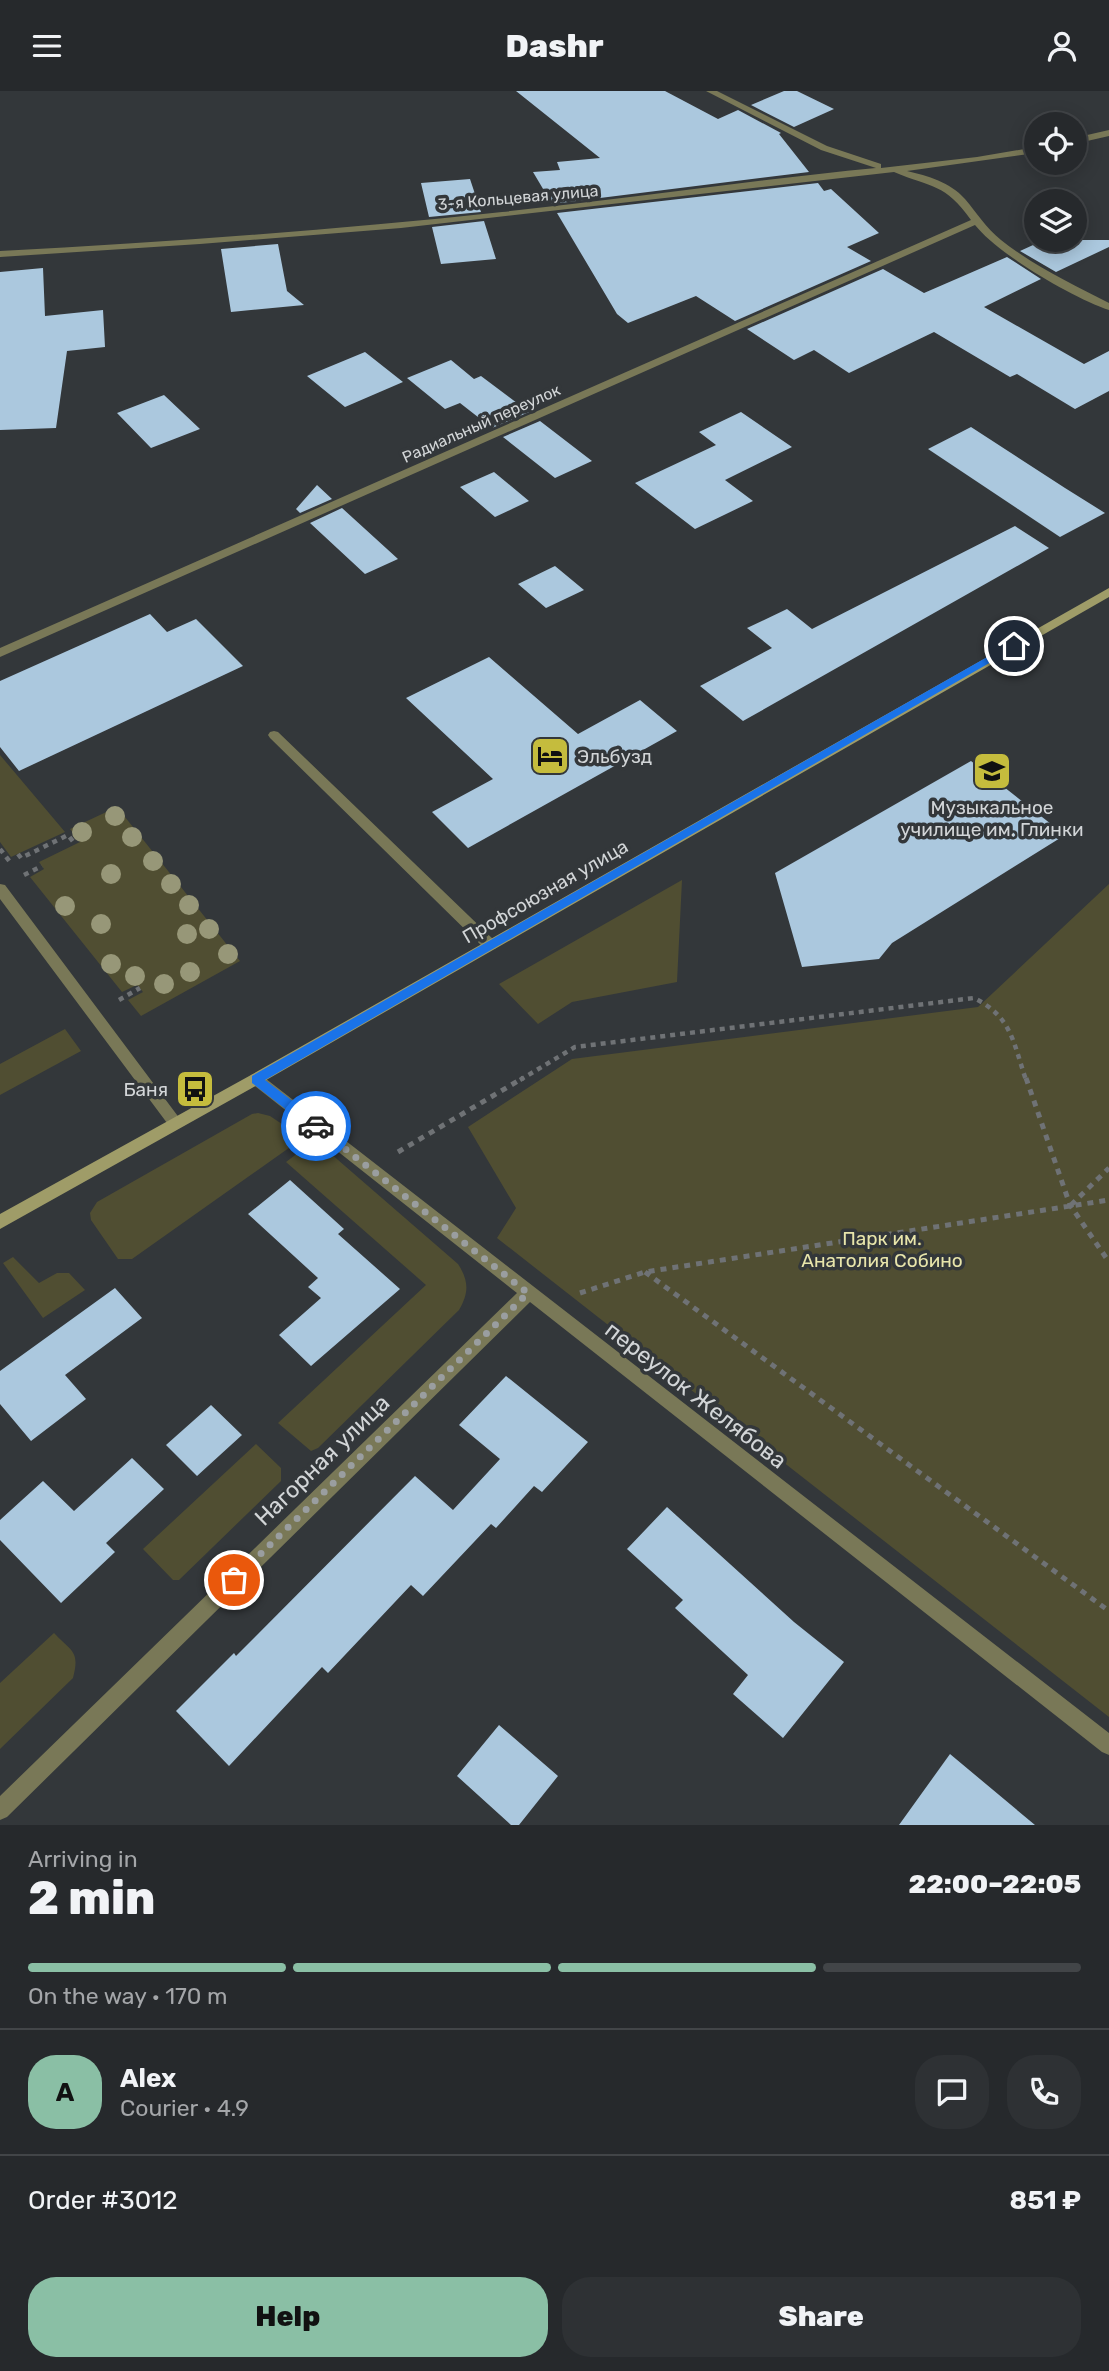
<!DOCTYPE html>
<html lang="en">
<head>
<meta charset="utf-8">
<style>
  :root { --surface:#26292c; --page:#2e3134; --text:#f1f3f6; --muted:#a4a6a9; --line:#424548; --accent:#8abfa5 }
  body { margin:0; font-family:Rubik,sans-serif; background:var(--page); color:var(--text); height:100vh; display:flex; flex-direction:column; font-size:26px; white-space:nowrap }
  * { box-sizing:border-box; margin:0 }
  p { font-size:23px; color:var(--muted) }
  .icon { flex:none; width:38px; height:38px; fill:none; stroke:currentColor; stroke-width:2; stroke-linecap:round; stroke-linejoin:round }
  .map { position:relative; height:1734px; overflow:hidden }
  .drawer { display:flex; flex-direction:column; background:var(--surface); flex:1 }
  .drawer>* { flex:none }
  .fabs { position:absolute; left:1024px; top:21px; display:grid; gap:14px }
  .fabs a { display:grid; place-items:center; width:63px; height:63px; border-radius:50%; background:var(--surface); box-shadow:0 4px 18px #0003,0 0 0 2px var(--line); font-size:35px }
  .pin { position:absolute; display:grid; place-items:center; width:60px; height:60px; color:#fff; margin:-30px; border:4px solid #fff; border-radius:50%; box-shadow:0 2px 7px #0007 }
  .courier { position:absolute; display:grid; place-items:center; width:70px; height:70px; margin:-35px; border:5px solid #1a73e8; border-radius:50%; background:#fff; color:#222; box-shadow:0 2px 9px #0007 }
  .overview em { font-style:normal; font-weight:800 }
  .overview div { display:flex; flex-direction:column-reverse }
  .overview { display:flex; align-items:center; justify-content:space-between; height:119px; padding:0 28px }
  h1 { font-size:46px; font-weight:800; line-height:52px }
  .bar { display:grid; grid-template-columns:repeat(4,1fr); gap:10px 7px; align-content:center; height:84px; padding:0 28px }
  .bar i { height:9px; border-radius:5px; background:var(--line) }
  .bar .selected { background:var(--accent) }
  .bar p { grid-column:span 4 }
  .line { display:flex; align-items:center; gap:18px; padding:0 28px; border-top:2px solid var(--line) }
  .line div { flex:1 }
  .round { display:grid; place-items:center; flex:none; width:74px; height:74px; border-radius:28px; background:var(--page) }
  .primary-button { display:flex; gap:14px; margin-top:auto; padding:14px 28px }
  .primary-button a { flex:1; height:80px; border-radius:28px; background:var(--accent); color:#111; font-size:28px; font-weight:800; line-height:80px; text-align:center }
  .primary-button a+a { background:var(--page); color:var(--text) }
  header { display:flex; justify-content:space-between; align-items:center; height:91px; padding:0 28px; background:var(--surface); font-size:32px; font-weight:800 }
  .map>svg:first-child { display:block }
  .green { fill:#504e32 }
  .building { fill:#abc8de }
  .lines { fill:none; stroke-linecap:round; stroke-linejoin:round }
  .path-far1 { stroke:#6f7275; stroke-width:4.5; stroke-dasharray:5 5; stroke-linecap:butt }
  .path { stroke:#6f7275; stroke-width:5; stroke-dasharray:6 6; stroke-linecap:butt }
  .service { fill:#797857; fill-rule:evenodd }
  .minor { fill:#797857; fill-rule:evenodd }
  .secondary { fill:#9f9c68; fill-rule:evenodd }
  .tree { fill:#979778 }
  .route { fill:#1a73e8 }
  .done { stroke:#9a9ea0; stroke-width:7; stroke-dasharray:0 12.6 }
  .labels { text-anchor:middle; stroke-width:7; stroke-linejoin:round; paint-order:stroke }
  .far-street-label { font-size:16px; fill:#d2d5d7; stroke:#33373a }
  .poi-label { font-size:19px; fill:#d2d5d7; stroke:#33373a; text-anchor:start }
  .street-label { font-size:19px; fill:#d2d5d7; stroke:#33373a }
  .park-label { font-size:19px; fill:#e8e5ab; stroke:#33373a }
  .near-street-label { font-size:23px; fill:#d2d5d7; stroke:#33373a }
</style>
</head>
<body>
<header><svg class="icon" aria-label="menu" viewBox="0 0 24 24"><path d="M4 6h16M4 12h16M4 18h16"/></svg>Dashr<svg class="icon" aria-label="person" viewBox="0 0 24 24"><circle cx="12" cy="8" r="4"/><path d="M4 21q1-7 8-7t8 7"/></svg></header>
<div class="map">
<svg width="1109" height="1734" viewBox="0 0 1109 1734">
  <rect width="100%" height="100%" fill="#33373a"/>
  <path class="green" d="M0 664 65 741 11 766 0 751Z
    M117 716 240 870 141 925 128 909 143 901 137 894 122 901 30 786 44 778 39 771 80 751 70 738Z
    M682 789 677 891 572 911 538 933 499 893Z
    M1109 793V1626L497 1147 516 1117 468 1036 572 968 978 916Z
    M65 938 81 960 0 1004V973Z
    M258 1022 270 1025 303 1047 132 1168H118L91 1129 90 1122 97 1111 252 1023Z
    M315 1049 458 1173C469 1190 469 1202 459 1219L318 1357 311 1360 278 1332 426 1194 286 1071Z
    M13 1166 39 1192 57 1182H69L85 1199 43 1227 3 1172Z
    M256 1353 281 1377V1390L179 1489H173L143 1458Z
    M54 1542C72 1561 80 1560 73 1587L0 1658V1592Z"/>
  <path class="building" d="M516 0H665L718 28 738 19 781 42 779 43 809 81 552 113 533 81 560 79 557 71 600 67Z
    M784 0H797L834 18 794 36 751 14Z
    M470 88 481 121 429 126 421 92Z
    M818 92 824 100 831 98 879 142 847 156 871 170 735 230 696 205 628 232 617 223 557 122Z
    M484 130 496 168 441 173 432 136Z
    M1044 149H1109V156L1056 181 1020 160Z
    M278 153 287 200 304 214 231 221 221 158Z
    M1007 166 1041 188 984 216 1084 273 1109 260V300L1075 318 1017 283 1010 286 934 241 849 282 814 259 794 269 747 238 883 178 924 202Z
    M43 177 45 225 103 219 105 256 67 260 56 337 0 339V181Z
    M365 261 403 291 345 316 307 285Z
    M451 269 474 288 481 285 529 321 492 337 460 312 445 318 407 287Z
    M164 304 200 338 151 357 117 322Z
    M741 321 792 356 725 389 753 410 695 438 635 392 716 354 699 341Z
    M540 330 592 370 555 387 503 346Z
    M971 336 1065 397 1105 422 1060 446 928 358Z
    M494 381 529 410 495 426 460 396Z
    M317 394 332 408 300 422 296 418Z
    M342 417 398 468 365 483 310 432Z
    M1015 435 1049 457 743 630 700 595 772 557 747 537 787 518 812 538Z
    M555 475 584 499 546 517 518 493Z
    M150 523 167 541 196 528 243 575 19 680 0 656V590Z
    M489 566 578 643 640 609 677 640 468 757 432 721 493 688 406 607Z
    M971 670 1065 744 892 852 879 868 802 876 775 782Z
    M290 1089 344 1138 338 1143 400 1198 311 1275 279 1244 321 1207 308 1196 318 1187 248 1123Z
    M115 1197 142 1227 65 1284 86 1308 31 1350 0 1313V1280Z
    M506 1285 588 1351 542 1401 534 1395 496 1437 491 1433 423 1505 411 1494 328 1582 322 1576 229 1675 176 1620 234 1562 236 1565 415 1385 453 1419 500 1368 459 1334Z
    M211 1314 242 1344 197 1385 166 1354Z
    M132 1367 164 1398 106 1452 115 1461 61 1512 0 1449V1429L43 1390 74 1420Z
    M667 1416 794 1531 844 1571 783 1647 733 1603 748 1584 675 1517 683 1509 627 1458Z
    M499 1634 558 1685 519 1734H511L457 1685Z
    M950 1663 1035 1734H899Z"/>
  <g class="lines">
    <path class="path-far1" d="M0 758 10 771
      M18 763 21 767 68 744 75 753
      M24 784 42 775
      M119 909 140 897
      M520 989 575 956 974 907C1012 926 1013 951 1026 989"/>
    <path class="path" d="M1026 987 1070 1114 1109 1171
      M398 1061 523 987
      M1071 1114 1109 1077
      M645 1181 1109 1520
      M580 1202 645 1181 1109 1109"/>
    <path class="service" d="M274 640 278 641 495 850 497 854 495 858H485L270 647 268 644 270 641Z
      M0 793 5 794 180 1028 183 1032 180 1036 175 1038 170 1036 0 808Z"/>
    <path class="minor" d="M706 0H717L827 55 881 73V77L977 66 1036 56V62L907 80C928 85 950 91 965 108 977 122 986 137 1001 149 1034 175 1072 193 1109 212V219C1073 207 999 164 975 134L0 566V557L971 129C945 92 932 97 894 81L401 137 200 153 0 166V160C168 151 335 139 502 121 627 108 751 89 876 77L821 59Z
      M1109 39V45L1074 53V47Z
      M256 982 261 984 1109 1642V1664L1102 1661 530 1211 7 1726 0 1729V1705L517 1202 251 992 249 988 251 984Z"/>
    <path class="secondary" d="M1109 497V506L261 992 0 1138V1123L251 984Z"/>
  </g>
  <g class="tree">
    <circle cx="115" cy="725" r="10"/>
    <circle cx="82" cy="741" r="10"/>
    <circle cx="132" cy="746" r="10"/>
    <circle cx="153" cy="770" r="10"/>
    <circle cx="111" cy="783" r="10"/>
    <circle cx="171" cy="793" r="10"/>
    <circle cx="189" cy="814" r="10"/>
    <circle cx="65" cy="815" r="10"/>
    <circle cx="101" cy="833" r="10"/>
    <circle cx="209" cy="838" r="10"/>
    <circle cx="187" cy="843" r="10"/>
    <circle cx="228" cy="863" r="10"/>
    <circle cx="111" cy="873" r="10"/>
    <circle cx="190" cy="881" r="10"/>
    <circle cx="135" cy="885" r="10"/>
    <circle cx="164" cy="893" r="10"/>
  </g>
  <path class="route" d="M1010 553 1019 555 265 989 320 1031V1038H311L252 992V985Z"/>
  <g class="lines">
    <path class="done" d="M234 1489 528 1202 316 1035"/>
  </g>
  <defs>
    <symbol id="hotel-square" viewBox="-11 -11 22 22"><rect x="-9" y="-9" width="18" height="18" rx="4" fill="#c5bc3d" stroke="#33373a"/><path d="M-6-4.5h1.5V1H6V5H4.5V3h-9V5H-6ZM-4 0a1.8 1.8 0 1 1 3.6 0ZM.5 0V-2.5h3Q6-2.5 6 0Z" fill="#111"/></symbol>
    <symbol id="school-square" viewBox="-11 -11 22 22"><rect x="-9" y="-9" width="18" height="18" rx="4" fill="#c5bc3d" stroke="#33373a"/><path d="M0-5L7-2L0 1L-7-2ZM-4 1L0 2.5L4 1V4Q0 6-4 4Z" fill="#111"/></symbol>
    <symbol id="bus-square" viewBox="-11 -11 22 22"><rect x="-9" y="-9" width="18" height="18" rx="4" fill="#c5bc3d" stroke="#33373a"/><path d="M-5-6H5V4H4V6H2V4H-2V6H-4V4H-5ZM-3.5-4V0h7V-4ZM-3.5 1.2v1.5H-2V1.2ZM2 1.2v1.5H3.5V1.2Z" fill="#111"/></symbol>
  </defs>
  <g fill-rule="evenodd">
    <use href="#hotel-square" x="528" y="643" width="44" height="44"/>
    <use href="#school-square" x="970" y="658" width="44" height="44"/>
    <use href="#bus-square" x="173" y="976" width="44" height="44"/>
  </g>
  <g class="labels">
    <g class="far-street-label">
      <text transform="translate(518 106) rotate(-5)" y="6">3-я Кольцевая улица</text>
      <text transform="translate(481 332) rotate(-24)" y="6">Радиальный переулок</text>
    </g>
    <g class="poi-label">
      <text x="577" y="672">Эльбузд</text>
      <text x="992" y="723" text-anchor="middle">Музыкальное<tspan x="992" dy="22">училище им. Глинки</tspan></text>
      <text x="168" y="1005" text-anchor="end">Баня</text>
    </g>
    <g class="street-label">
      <text transform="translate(545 800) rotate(-30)" y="7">Профсоюзная улица</text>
    </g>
    <g class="park-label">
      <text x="882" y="1154">Парк им.<tspan x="882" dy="22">Анатолия Собино</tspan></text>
    </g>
    <g class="near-street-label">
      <text transform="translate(696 1304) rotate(38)" y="8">переулок Желябова</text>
      <text transform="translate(322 1369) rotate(-44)" y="8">Нагорная улица</text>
    </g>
  </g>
</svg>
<div class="fabs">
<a><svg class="icon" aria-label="locate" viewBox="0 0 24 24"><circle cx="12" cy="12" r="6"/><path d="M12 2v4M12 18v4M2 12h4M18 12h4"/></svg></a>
<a><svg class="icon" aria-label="layers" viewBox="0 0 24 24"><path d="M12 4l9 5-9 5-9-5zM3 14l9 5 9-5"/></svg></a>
</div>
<div class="pin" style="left:234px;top:1489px;background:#ea580c"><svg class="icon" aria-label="bag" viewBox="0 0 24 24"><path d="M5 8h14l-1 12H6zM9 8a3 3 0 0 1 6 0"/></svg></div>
<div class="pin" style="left:1014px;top:555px;background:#1f2937"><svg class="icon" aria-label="home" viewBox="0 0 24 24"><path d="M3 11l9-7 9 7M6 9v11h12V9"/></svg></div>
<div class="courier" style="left:316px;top:1035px"><svg class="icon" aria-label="car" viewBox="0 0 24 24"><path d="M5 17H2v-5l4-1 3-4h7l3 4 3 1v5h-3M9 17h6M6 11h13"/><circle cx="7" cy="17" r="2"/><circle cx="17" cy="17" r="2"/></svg></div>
</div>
<section class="drawer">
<div class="overview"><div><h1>2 min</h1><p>Arriving in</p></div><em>22:00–22:05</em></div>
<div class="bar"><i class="selected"></i><i class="selected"></i><i class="selected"></i><i></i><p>On the way · 170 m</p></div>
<div class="line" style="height:126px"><b class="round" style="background:var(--accent);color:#111">A</b><div><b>Alex</b><p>Courier · 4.9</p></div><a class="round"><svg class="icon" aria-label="chat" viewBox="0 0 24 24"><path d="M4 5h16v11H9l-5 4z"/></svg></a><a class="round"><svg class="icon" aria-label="phone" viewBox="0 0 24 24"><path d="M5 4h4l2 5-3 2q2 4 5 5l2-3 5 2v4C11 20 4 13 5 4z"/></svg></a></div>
<div class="line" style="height:91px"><div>Order #3012</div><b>851 ₽</b></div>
<div class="primary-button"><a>Help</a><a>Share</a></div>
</section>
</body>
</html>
